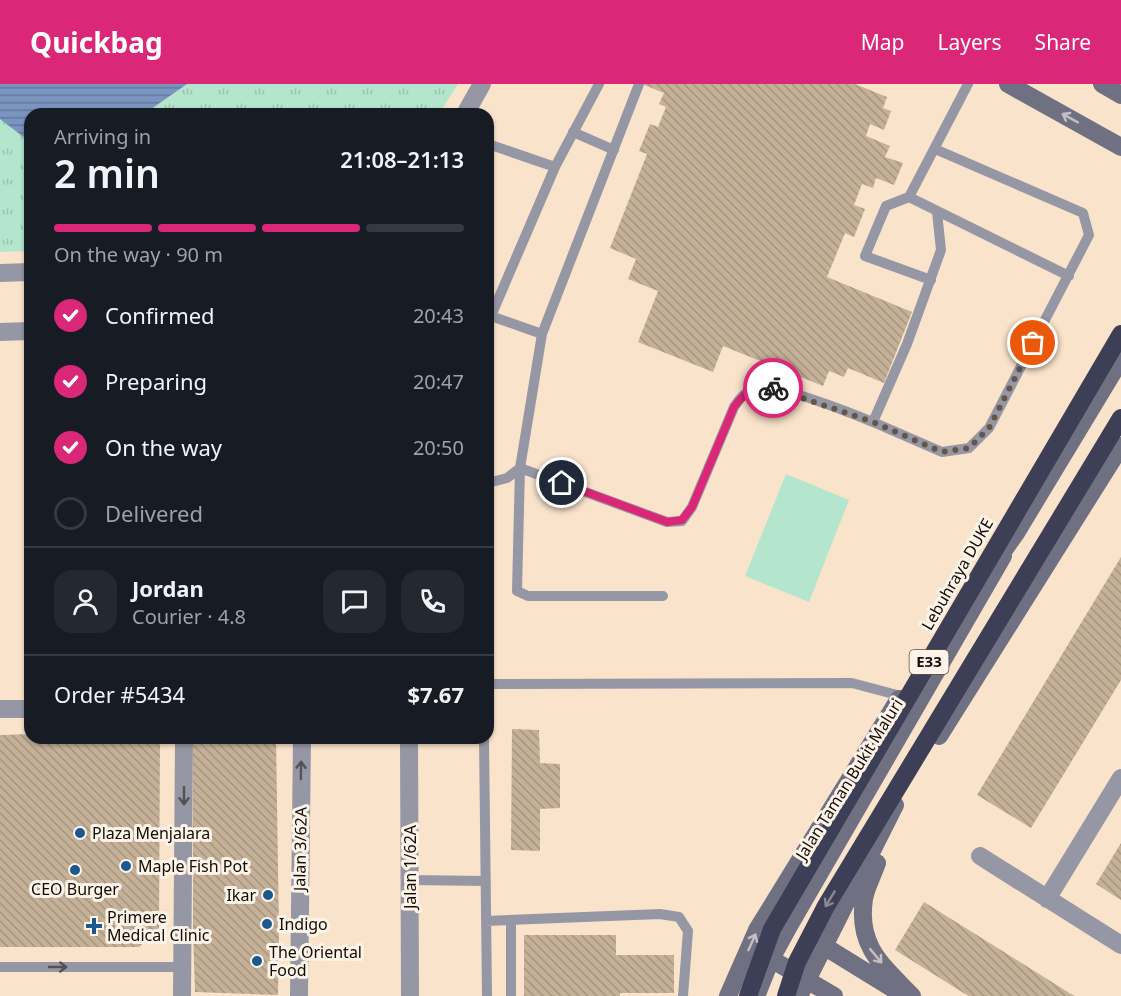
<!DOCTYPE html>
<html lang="en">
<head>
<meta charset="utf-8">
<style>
  :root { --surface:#171b24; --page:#242831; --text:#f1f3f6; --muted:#9ea1a6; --line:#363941; --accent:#db2777 }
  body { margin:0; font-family:"Noto Sans",sans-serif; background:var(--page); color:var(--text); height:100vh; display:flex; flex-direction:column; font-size:22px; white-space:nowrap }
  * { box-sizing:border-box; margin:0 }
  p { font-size:20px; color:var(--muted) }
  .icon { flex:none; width:33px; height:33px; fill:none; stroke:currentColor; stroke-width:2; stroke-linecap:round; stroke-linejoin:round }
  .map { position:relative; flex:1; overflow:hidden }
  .drawer { position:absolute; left:24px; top:24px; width:470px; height:636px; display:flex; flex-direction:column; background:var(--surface); border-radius:18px; box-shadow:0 2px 4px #0004 }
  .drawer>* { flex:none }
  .pin { position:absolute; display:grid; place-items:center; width:51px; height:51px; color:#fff; margin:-26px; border:3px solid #fff; border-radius:50%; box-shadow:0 2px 6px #0007 }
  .courier { position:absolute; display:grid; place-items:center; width:60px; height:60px; margin:-30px; border:4px solid #db2777; border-radius:50%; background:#fff; color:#222; box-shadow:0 2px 8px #0007 }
  .summary em { font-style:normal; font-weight:600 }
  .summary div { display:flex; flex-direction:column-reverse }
  .summary { display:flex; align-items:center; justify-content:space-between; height:102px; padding:0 30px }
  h1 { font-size:39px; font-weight:600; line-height:45px }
  .bar { display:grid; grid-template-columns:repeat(4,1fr); gap:9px 6px; align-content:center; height:72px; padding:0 30px }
  .bar i { height:8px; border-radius:4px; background:var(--line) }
  .bar .current { background:var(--accent) }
  .bar p { grid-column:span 4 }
  .line { display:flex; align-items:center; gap:15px; padding:0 30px; border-top:2px solid var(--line) }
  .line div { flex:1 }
  .round { display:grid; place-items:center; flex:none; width:63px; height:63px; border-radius:18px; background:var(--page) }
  ol { padding:0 30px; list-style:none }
  li { display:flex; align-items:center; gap:18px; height:66px }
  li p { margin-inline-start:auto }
  li .icon { padding:6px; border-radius:50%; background:var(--accent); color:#fff; stroke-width:4 }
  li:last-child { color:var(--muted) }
  li i { width:33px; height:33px; border:3px solid var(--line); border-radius:50% }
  header { display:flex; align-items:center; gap:36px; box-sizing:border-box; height:84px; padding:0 30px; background:var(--accent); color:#fff }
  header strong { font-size:28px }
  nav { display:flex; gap:33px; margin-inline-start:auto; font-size:21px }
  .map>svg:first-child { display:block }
  .grass { fill:#b4e6cd }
  .park { fill:url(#park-tufts) }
  .water { fill:url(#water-rules) }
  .building { fill:url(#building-back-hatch) }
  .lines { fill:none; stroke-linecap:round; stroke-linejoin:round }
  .lane { stroke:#9697a4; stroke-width:10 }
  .street { stroke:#9697a4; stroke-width:18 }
  .secondary { stroke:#6f7183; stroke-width:18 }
  .highway { stroke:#3d3f57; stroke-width:18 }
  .oneway { stroke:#c4bfc0 }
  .oneway2 { stroke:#545154 }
  .oneway3 { stroke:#898791 }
  .done { stroke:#64574a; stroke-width:6; stroke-dasharray:0 10.8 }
  .route { stroke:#db2777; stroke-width:8 }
  .poi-dot { fill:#1a588e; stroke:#fcf3e9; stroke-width:2 }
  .labels { text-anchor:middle; stroke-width:6; stroke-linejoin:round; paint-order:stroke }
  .shield { fill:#fcf3e9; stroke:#595149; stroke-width:1.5 }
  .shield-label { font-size:15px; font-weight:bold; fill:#130b04 }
  .street-label { font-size:16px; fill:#130b04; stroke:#fcf3e9 }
  .poi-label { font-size:16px; fill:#130b04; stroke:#fcf3e9; text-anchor:start }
</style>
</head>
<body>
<header>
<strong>Quickbag</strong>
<nav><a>Map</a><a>Layers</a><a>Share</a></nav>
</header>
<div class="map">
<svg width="1121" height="912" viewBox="0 0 1121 912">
  <defs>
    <pattern id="park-tufts" width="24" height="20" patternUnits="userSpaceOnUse" patternTransform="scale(1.5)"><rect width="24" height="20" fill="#b4e6cd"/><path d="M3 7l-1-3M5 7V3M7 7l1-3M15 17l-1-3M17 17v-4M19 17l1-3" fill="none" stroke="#9ac4ae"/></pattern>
    <pattern id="water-rules" width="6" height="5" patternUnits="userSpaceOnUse" patternTransform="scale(1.5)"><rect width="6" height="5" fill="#7b95c1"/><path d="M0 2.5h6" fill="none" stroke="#64789b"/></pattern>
    <pattern id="building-back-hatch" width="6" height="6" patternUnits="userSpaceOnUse" patternTransform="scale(1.5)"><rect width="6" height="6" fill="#c5b098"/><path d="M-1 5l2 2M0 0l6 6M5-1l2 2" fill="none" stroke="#a89681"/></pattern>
  </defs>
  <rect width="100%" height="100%" fill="#fae3cb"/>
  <path class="grass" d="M786 390 849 416 809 518 745 492Z"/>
  <path class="park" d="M0 0H458L439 30H30V167L0 168Z"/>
  <path class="water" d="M0 0H187L154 23 147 30H30V58L0 35Z"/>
  <path class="building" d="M642 0H855L887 13 883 24 891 27 884 46 870 40 866 52 890 62 885 73 903 79 894 101 876 94 873 104 862 100 854 121 865 125 854 153 845 149 827 193 912 228 884 299 848 284 844 293 829 287 823 302 723 262 713 288 638 258 658 207 628 195 636 175 610 164 647 70 639 67 650 40 658 43 666 23 659 20 664 9Z
    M1121 473V596L1031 744 977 711Z
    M512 645 539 646 540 679 560 680V724L540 725V767L511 766Z
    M30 650V654H160L159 844 139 863H0V651Z
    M193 654H276L279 847 278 911 195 908 193 846Z
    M1121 759V816L1096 800Z
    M924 818 972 848 1074 912H969L962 908 895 866Z
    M524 851H616V871H674V909H620V912H524Z"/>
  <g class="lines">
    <path class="lane" d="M968 0 909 113 1069 192
      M573 48 614 66
      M488 60 555 83 599 0
      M555 83 491 232 542 250 520 384 667 438 682 437 692 423 734 323C739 315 746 307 755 304 772 297 853 330 873 338L907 260 941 166 937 128
      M909 113 886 122 865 172 931 196
      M542 250 639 0
      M873 338 942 368 969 364 989 344 1089 151 1083 129 935 65
      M488 399 507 394 520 384 517 507 528 512H663
      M488 600 852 599 901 612
      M484 654 487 912
      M410 796 486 797
      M486 837 660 830 679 833 688 847 683 912
      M511 837V912
      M0 883H183"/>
    <path class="street" d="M465 30 482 0
      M0 189 30 188
      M0 248 30 247
      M0 625H30
      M409 654 410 912
      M980 772 1121 861
      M1047 815 1121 694
      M182 912 184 654
      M299 912 302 654"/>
    <path class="secondary" d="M1008 0 1121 63
      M1102 0 1121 11
      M994 480 1016 449 1121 275
      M939 652 1121 362
      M877 779C873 791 866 803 864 815 857 862 882 881 912 912
      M814 856 900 909
      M771 875 834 912
      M757 910 771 875 789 842 1003 472
      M728 912 757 846 899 615
      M799 912 895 721"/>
    <path class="highway" d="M748 912 772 845 1121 250
      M786 912 797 878 826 822 1121 334"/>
  </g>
  <defs><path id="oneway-shaft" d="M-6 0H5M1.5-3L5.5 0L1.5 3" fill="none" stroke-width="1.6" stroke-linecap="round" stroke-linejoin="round" transform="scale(1.5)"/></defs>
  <g class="oneway">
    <use href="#oneway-shaft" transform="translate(1070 34) rotate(-151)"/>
    <use href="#oneway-shaft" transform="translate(752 858) rotate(-66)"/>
    <use href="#oneway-shaft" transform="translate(876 872) rotate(50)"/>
  </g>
  <g class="oneway2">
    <use href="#oneway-shaft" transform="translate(301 686) rotate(-89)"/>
    <use href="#oneway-shaft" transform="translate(184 712) rotate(90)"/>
    <use href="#oneway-shaft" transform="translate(58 883)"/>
  </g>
  <use class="oneway3" href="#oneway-shaft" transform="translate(830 815) rotate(121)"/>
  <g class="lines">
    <path class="done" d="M773 304 873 338 942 368 969 364 989 344 1033 259"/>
    <path class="route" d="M562 399 667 438 682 436 692 423 734 323C744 309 756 300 773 304"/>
  </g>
  <g class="poi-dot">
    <circle cx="80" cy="749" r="6"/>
    <circle cx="126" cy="782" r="6"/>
    <circle cx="75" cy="786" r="6"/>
    <circle cx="268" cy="811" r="6"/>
    <circle cx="267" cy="840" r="6"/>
    <path d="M91 833h6v6h6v6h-6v6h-6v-6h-6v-6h6z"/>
    <circle cx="257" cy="877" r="6"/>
  </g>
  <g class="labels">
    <rect class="shield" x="909.5" y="566" width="39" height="24" rx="4.5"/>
    <g class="shield-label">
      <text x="929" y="583">E33</text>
    </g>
    <g class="street-label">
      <text transform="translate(957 490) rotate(-60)" y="6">Lebuhraya DUKE</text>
      <text transform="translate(849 695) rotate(-58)" y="6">Jalan Taman Bukit Maluri</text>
      <text transform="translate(300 765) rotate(-89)" y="6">Jalan 3/62A</text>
      <text transform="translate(410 783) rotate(-90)" y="6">Jalan 1/62A</text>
    </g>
    <g class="poi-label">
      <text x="92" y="755">Plaza Menjalara</text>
      <text x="138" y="788">Maple Fish Pot</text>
      <text x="75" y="811" text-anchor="middle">CEO Burger</text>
      <text x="256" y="817" text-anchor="end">Ikar</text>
      <text x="107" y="839">Primere<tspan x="107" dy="18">Medical Clinic</tspan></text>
      <text x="279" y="846">Indigo</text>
      <text x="269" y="874">The Oriental<tspan x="269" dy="18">Food</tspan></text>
    </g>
  </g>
</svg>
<div class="pin" style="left:1033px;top:259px;background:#ea580c"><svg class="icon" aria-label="bag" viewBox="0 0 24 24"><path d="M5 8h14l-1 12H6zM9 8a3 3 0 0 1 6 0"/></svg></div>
<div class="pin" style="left:562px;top:399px;background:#1f2937"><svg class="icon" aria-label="home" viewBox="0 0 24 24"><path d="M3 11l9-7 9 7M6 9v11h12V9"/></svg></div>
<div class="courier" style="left:773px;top:304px"><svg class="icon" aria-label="bike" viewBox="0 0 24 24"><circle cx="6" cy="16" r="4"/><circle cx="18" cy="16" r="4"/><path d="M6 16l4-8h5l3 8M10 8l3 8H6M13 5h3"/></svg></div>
<section class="drawer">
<div class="summary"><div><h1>2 min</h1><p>Arriving in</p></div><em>21:08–21:13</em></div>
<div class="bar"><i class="current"></i><i class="current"></i><i class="current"></i><i></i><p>On the way · 90 m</p></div>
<ol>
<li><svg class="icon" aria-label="check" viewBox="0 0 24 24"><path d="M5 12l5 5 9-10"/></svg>Confirmed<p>20:43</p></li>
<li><svg class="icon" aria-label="check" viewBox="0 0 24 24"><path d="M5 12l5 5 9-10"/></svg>Preparing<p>20:47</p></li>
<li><svg class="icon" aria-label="check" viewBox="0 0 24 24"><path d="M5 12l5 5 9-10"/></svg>On the way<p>20:50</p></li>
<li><i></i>Delivered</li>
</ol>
<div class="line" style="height:108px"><a class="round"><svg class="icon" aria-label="person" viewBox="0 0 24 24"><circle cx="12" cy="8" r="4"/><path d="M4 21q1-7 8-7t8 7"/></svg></a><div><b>Jordan</b><p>Courier · 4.8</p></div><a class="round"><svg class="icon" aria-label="chat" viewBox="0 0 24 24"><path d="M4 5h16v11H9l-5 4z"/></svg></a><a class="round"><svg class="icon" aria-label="phone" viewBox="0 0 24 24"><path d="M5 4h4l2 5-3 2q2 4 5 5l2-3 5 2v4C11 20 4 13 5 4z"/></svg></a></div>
<div class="line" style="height:78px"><div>Order #5434</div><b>$7.67</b></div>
</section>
</div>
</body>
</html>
